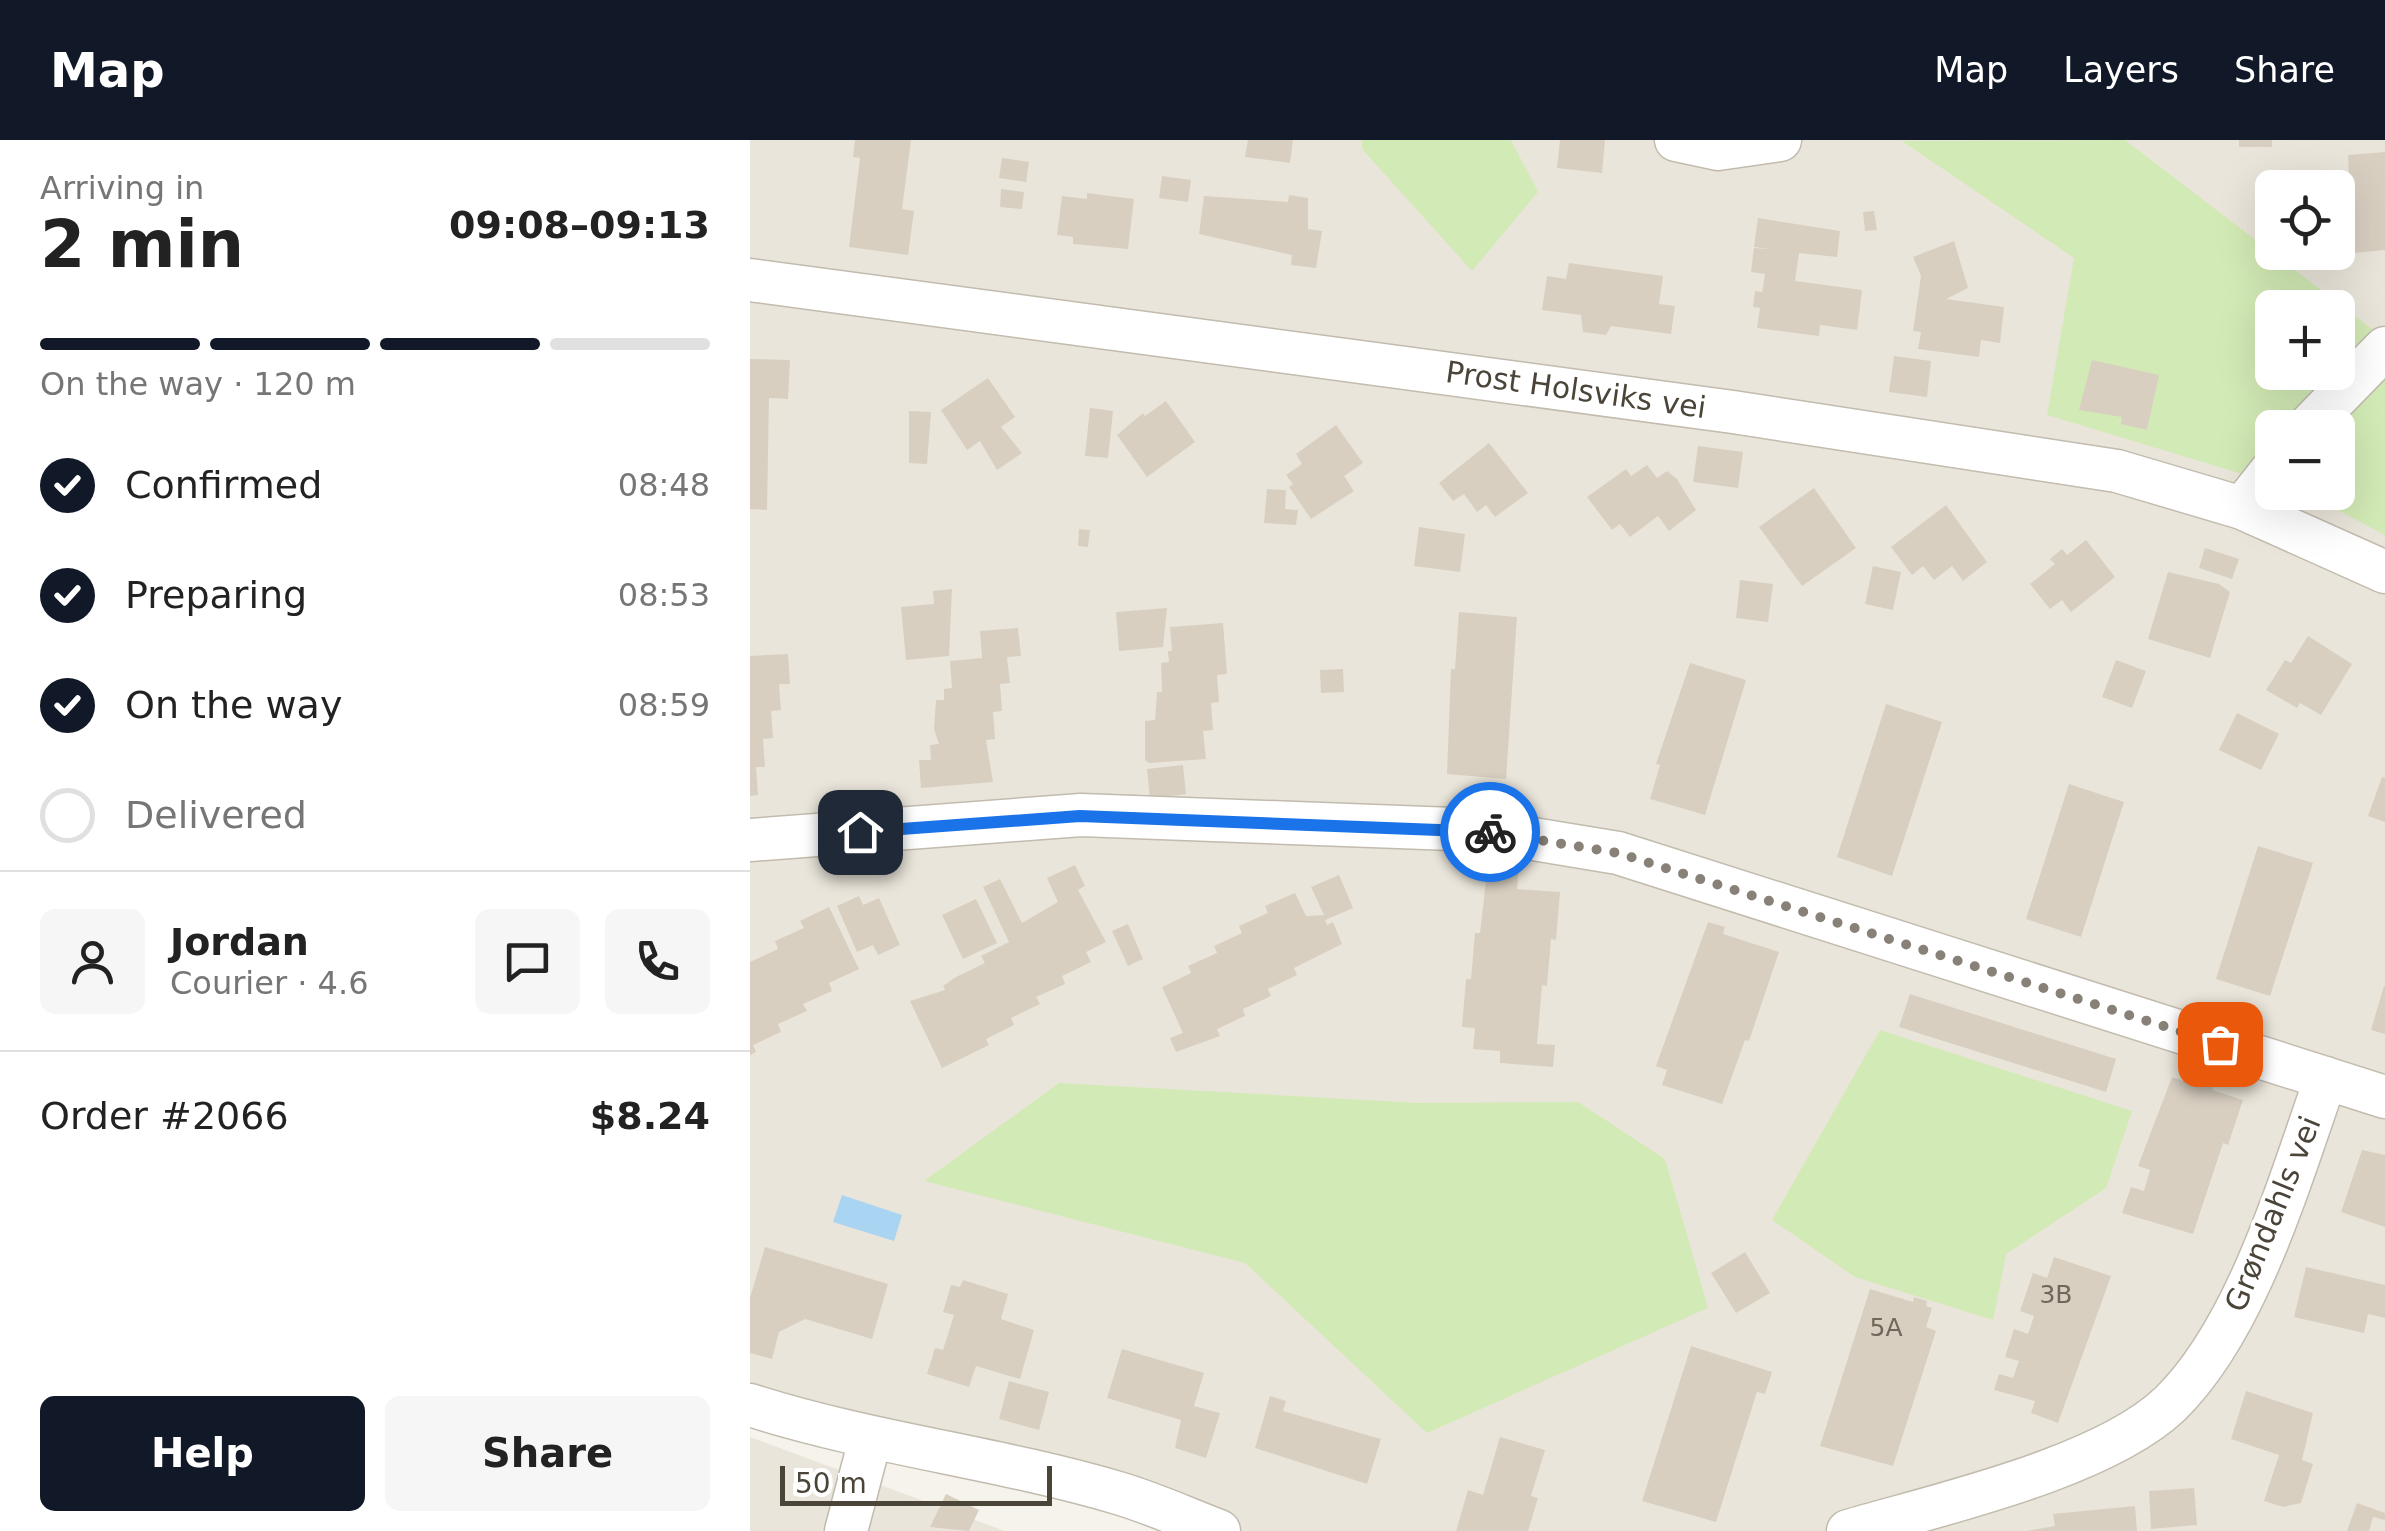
<!DOCTYPE html>
<html lang="en">
<head>
<meta charset="utf-8">
<style>
  :root { --surface:#fff; --page:#f6f6f6; --text:#222; --muted:#767676; --line:#e0e0e0; --accent:#111827 }
  body { margin:0; font-family:"DejaVu Sans",sans-serif; background:var(--page); color:var(--text); height:100vh; display:flex; flex-direction:column; font-size:38px; white-space:nowrap }
  * { box-sizing:border-box; margin:0 }
  p { font-size:32px; color:var(--muted) }
  .icon { flex:none; width:55px; height:55px; fill:none; stroke:currentColor; stroke-width:2; stroke-linecap:round; stroke-linejoin:round }
  .map { position:relative; flex:1; overflow:hidden }
  .drawer { display:flex; flex-direction:column; background:var(--surface); width:750px }
  .drawer>* { flex:none }
  .buttons { position:absolute; left:1505px; top:30px; display:grid; gap:20px }
  .buttons a { display:grid; place-items:center; width:100px; height:100px; border-radius:15px; background:var(--surface); box-shadow:0 10px 40px #0002; font-size:50px }
  .scale { position:absolute; left:30px; bottom:25px; width:272px; box-sizing:border-box; padding-left:10px; border:5px solid #4b4439; border-top:0; font-size:28px; line-height:35px; white-space:nowrap; color:#4b4439; -webkit-text-stroke:8px #fff; paint-order:stroke }
  .pin { position:absolute; display:grid; place-items:center; width:85px; height:85px; color:#fff; margin:-42px; border-radius:20px; box-shadow:0 5px 15px #0006 }
  .courier { position:absolute; display:grid; place-items:center; width:100px; height:100px; margin:-50px; border:8px solid #1a73e8; border-radius:50%; background:#fff; color:#222; box-shadow:0 2px 12px #0007 }
  .summary em { font-style:normal; font-weight:800 }
  .summary div { display:flex; flex-direction:column-reverse }
  .summary { display:flex; align-items:center; justify-content:space-between; height:170px; padding:0 40px }
  h1 { font-size:65px; font-weight:800; line-height:75px }
  .bar { display:grid; grid-template-columns:repeat(4,1fr); gap:15px 10px; align-content:center; height:120px; padding:0 40px }
  .bar i { height:12px; border-radius:8px; background:var(--line) }
  .bar .current { background:var(--accent) }
  .bar p { grid-column:span 4 }
  .line { display:flex; align-items:center; gap:25px; padding:0 40px; border-top:2px solid var(--line) }
  .line div { flex:1 }
  .round { display:grid; place-items:center; flex:none; width:105px; height:105px; border-radius:15px; background:var(--page) }
  ol { padding:0 40px; list-style:none }
  li { display:flex; align-items:center; gap:30px; height:110px }
  li p { margin-inline-start:auto }
  li .icon { padding:10px; border-radius:50%; background:var(--accent); color:#fff; stroke-width:4 }
  li:last-child { color:var(--muted) }
  li i { width:55px; height:55px; border:5px solid var(--line); border-radius:50% }
  .primary-button { display:flex; gap:20px; margin-top:auto; padding:20px 40px }
  .primary-button a { flex:1; height:115px; border-radius:15px; background:var(--accent); color:#fff; font-size:40px; font-weight:800; line-height:115px; text-align:center }
  .primary-button a+a { background:var(--page); color:var(--text) }
  header { display:flex; align-items:center; gap:60px; box-sizing:border-box; height:140px; padding:0 50px; background:var(--accent); color:#fff }
  header strong { font-size:48px }
  nav { display:flex; gap:55px; margin-inline-start:auto; font-size:35px }
  main { display:flex; flex:1; min-height:0 }
  .map>svg:first-child { display:block }
  .residential { fill:#eae5da; fill-rule:evenodd }
  .green { fill:#d2eab5; fill-rule:evenodd }
  .water { fill:#a9d4f2 }
  .building { fill:#d8cfc1 }
  .lines { fill:none; stroke-linecap:round; stroke-linejoin:round }
  .minor-casing { stroke:#c2bbae; stroke-width:45 }
  .minor { stroke:#fff; stroke-width:42 }
  .done { stroke:#878178; stroke-width:10; stroke-dasharray:0 18 }
  .route { stroke:#1a73e8; stroke-width:12 }
  .labels { text-anchor:middle; stroke-width:8; stroke-linejoin:round; paint-order:stroke }
  .number-label { font-size:25px; fill:#6e675b }
  .street-label { font-size:30px; fill:#4b4439; stroke:#fff }
</style>
</head>
<body>
<header>
<strong>Map</strong>
<nav><a>Map</a><a>Layers</a><a>Share</a></nav>
</header>
<main>
<section class="drawer">
<div class="summary"><div><h1>2 min</h1><p>Arriving in</p></div><em>09:08–09:13</em></div>
<div class="bar"><i class="current"></i><i class="current"></i><i class="current"></i><i></i><p>On the way · 120 m</p></div>
<ol>
<li><svg class="icon" aria-label="check" viewBox="0 0 24 24"><path d="M5 12l5 5 9-10"/></svg>Confirmed<p>08:48</p></li>
<li><svg class="icon" aria-label="check" viewBox="0 0 24 24"><path d="M5 12l5 5 9-10"/></svg>Preparing<p>08:53</p></li>
<li><svg class="icon" aria-label="check" viewBox="0 0 24 24"><path d="M5 12l5 5 9-10"/></svg>On the way<p>08:59</p></li>
<li><i></i>Delivered</li>
</ol>
<div class="line" style="height:180px"><a class="round"><svg class="icon" aria-label="person" viewBox="0 0 24 24"><circle cx="12" cy="8" r="4"/><path d="M4 21q1-7 8-7t8 7"/></svg></a><div><b>Jordan</b><p>Courier · 4.6</p></div><a class="round"><svg class="icon" aria-label="chat" viewBox="0 0 24 24"><path d="M4 5h16v11H9l-5 4z"/></svg></a><a class="round"><svg class="icon" aria-label="phone" viewBox="0 0 24 24"><path d="M5 4h4l2 5-3 2q2 4 5 5l2-3 5 2v4C11 20 4 13 5 4z"/></svg></a></div>
<div class="line" style="height:130px"><div>Order #2066</div><b>$8.24</b></div>
<div class="primary-button"><a>Help</a><a>Share</a></div>
</section>
<div class="map">
<svg width="1635" height="1391" viewBox="0 0 1635 1391">
  <rect width="100%" height="100%" fill="#f6f3ec"/>
  <path class="residential" d="M0 0H1635V1391H457L0 1256ZM1522 48H1588V112H1522ZM1522 168H1588V232H1522ZM1522 288H1588V352H1522Z
    M0 1297 255 1391H0Z"/>
  <path class="green" d="M612 0H761L788 52 722 131 612 9Z
    M1375 0 1635 199V395L1555 353 1588 352V288H1522V343L1297 275 1324 118 1152 1ZM1522 168H1588V232H1522Z
    M1130 890 1382 971 1356 1048 1256 1114 1243 1180 1105 1137 1022 1080Z
    M309 943 668 963 828 962 915 1019 958 1168 677 1293 495 1123 174 1041Z"/>
  <path class="water" d="M92 1055 152 1075 144 1101 83 1082Z"/>
  <path class="building" d="M105 0H161L152 69 164 71 158 115 99 107 110 18 103 17Z
    M498 0H543L540 23 495 17Z
    M810 0H855L852 33 807 28Z
    M1489 0H1522V7H1489Z
    M1635 12V110L1604 113 1595 57H1600L1598 15Z
    M252 18 279 22 276 42 249 38Z
    M412 36 441 40 438 62 409 58Z
    M251 49 274 52 272 69 250 67Z
    M337 53 384 59 378 109 323 104V97L307 95 312 56 337 59Z
    M539 55 558 58V89L572 91 566 128 541 125 542 115 449 94 454 56 538 62Z
    M1124 71 1127 90 1115 91 1113 72Z
    M1008 78 1090 91 1087 117 1049 113 1045 141 1112 150 1107 190 1070 185 1069 196 1007 188 1010 168 1003 167 1005 151 1012 152 1015 134 1001 132 1004 108 1019 109 1004 107Z
    M1204 101 1218 148 1196 159 1254 167 1250 203 1231 200 1229 217 1168 209 1171 192 1163 191 1171 136 1163 117Z
    M819 123 913 136 909 164 925 166 921 194 861 186 856 195 833 192 831 175 792 170 797 136 816 139Z
    M1144 216 1181 221 1177 257 1139 252Z
    M0 219 40 220 38 259 19 258 17 370 0 369Z
    M1342 220 1409 235 1397 290 1371 284 1372 277 1329 270Z
    M238 238 265 277 251 287 272 313 247 330 230 301 217 310 191 270Z
    M416 261 445 302 397 337 367 295 393 273 395 276Z
    M340 268 363 271 358 318 335 316Z
    M159 271 181 272 177 324 159 323Z
    M586 285 613 323 594 336 604 351 561 379 539 347 543 344 536 335 552 324 546 314Z
    M739 303 778 353 745 377 736 365 727 372 714 354 703 361 689 343Z
    M948 306 993 312 988 348 943 342Z
    M897 325 907 338 917 331 927 339 946 370 919 391 908 376 880 397 870 384 862 390 837 357 876 329 881 336Z
    M1064 348 1106 408 1052 446 1009 387Z
    M517 349 536 350 535 369 548 370 546 385 514 383Z
    M1196 365 1237 422 1213 441 1202 426 1184 440 1173 426 1162 435 1141 407Z
    M669 387 715 394 710 432 664 426Z
    M329 389 340 390 338 407 328 406Z
    M1336 400 1365 437 1321 472 1312 460 1300 469 1280 444 1305 424 1300 419 1312 409 1317 415Z
    M1455 408 1489 419 1482 439 1449 428Z
    M1123 426 1151 432 1143 470 1115 464Z
    M1418 432 1469 444 1480 452 1460 518 1398 499Z
    M990 440 1023 444 1018 482 986 478Z
    M202 449 199 516 156 520 151 467 184 464 183 451Z
    M417 468 413 507 369 511 366 472Z
    M709 472 767 477 756 639 697 634 701 529H705Z
    M473 483 477 534 467 535 469 562 461 563 463 590 453 591 456 619 399 623 395 620V581L405 580 407 552H412L411 523 419 522 418 511H422L420 487Z
    M268 488 271 516 257 517 260 543 250 544 252 571 243 572 245 599 236 600 243 642 171 648 169 620H181L180 605 189 604 184 589 186 560H194V549L202 548 200 521 232 518 230 491Z
    M1558 496 1602 524 1571 575 1550 563 1547 568 1516 550 1535 520 1541 523Z
    M38 514 40 544H29L31 570 21 571 23 598 13 599 15 627H6L8 655 0 656V516Z
    M1366 520 1396 531 1382 568 1352 557Z
    M940 523 996 540 955 675 900 659 910 625 906 624Z
    M593 529 594 552 571 553 570 530Z
    M1136 564 1192 582 1142 736 1087 717Z
    M1487 573 1529 594 1511 630 1469 610Z
    M433 625 436 654 400 659 397 629Z
    M1632 637 1635 638V682L1618 676Z
    M1319 644 1374 662 1331 797 1276 779Z
    M1508 706 1563 723 1520 856 1466 839Z
    M738 723 769 725 767 749 810 752 806 800 801 799 797 846 792 845 787 904 805 905 803 927 750 923V911L723 909 725 888 712 887 716 839H721L725 793H730Z
    M325 725 335 746 328 750 356 802 336 812 341 822 312 836 315 844 286 857 290 864 261 878 264 885 236 899 239 905 192 928 160 861 195 850 193 846 206 837 235 823 231 816 259 802 233 747 250 739 272 783 308 762 297 738Z
    M589 735 603 768 575 780 577 785 583 782 592 804 544 828 547 835 518 849 521 856 493 869 495 876 467 889 470 896 426 912 420 898 433 893 412 847 441 833 438 826 467 813 464 806 492 793 489 786 518 773 515 766 545 753 556 776 574 775 561 747Z
    M109 756 113 765 129 758 150 805 128 815 123 805 107 812 87 766Z
    M226 759 247 803 213 819 192 775Z
    M79 767 109 829 79 843 82 851 53 864 57 871 28 884 31 892 3 905 6 912 0 915V822L28 809 25 801 54 788 50 781Z
    M958 782 975 787 973 794 1029 812 999 901 995 900 972 964 912 945 917 930 906 926Z
    M378 784 393 819 378 826 362 791Z
    M1634 846H1635V894L1621 890Z
    M1160 854 1366 919 1356 952 1149 887Z
    M1442 934 1465 942 1462 950 1493 960 1478 1005 1473 1003 1443 1094 1372 1073 1381 1047 1394 1051 1400 1030 1388 1026 1422 937 1439 943Z
    M1612 1010 1635 1015V1087L1591 1072Z
    M15 1107 138 1144 122 1199 55 1179 29 1192 22 1219 0 1213V1158Z
    M995 1112 1020 1153 986 1173 961 1133Z
    M1304 1117 1361 1136 1308 1283 1281 1273 1285 1261 1244 1250 1249 1234 1263 1238 1269 1221 1255 1217 1264 1189 1278 1194 1284 1176 1270 1171 1283 1133 1297 1138Z
    M1556 1127 1635 1145V1178L1618 1174 1614 1193 1544 1177Z
    M213 1140 258 1154 251 1179 284 1190 270 1239 226 1226 219 1247 177 1234 185 1208 193 1210 204 1175 193 1172 201 1145 210 1147Z
    M1120 1149 1163 1162 1164 1157 1177 1161 1176 1166 1182 1168 1176 1187 1186 1191 1143 1326 1070 1306Z
    M941 1206 1022 1232 1015 1254 1007 1252 966 1382 892 1361Z
    M372 1209 454 1233 444 1266 470 1273 456 1318 425 1308 431 1280 357 1258Z
    M259 1241 299 1252 289 1290 249 1279Z
    M1496 1251 1563 1273 1552 1320 1563 1324 1551 1363 1533 1367 1514 1361 1529 1315 1481 1299Z
    M520 1256 536 1261 533 1271 631 1299 617 1344 505 1308Z
    M750 1297 795 1310 781 1356 788 1358 778 1391H706L718 1350 733 1355Z
    M1444 1348 1447 1385 1401 1389 1399 1351Z
    M196 1354 229 1370 219 1391 180 1387Z
    M1607 1363 1635 1373V1380L1623 1377 1619 1391H1597Z
    M1385 1366 1387 1391H1277L1305 1386 1303 1374Z"/>
  <g class="lines">
    <defs>
      <path id="minor" d="M926 0 968 9 1030 0
        M0 140 983 272 1367 331 1492 368 1635 432
        M1557 288 1635 208
        M1492 368 1522 330
        M0 700 331 675 729 690 868 713 1635 957
        M0 1265C122 1304 246 1317 368 1353 402 1363 435 1378 469 1391
        M96 1391 120 1300
        M1098 1391C1187 1365 1353 1328 1420 1264 1498 1188 1540 1039 1576 938"/>
    </defs>
    <use href="#minor" class="minor-casing"/>
    <use href="#minor" class="minor"/>
  </g>
  <g class="lines">
    <path class="done" d="M740 692 868 713 1470 904"/>
    <path class="route" d="M110 692 330 676 740 692"/>
  </g>
  <g class="labels">
    <g class="number-label">
      <text x="1306" y="1163">3B</text>
      <text x="1136" y="1196">5A</text>
    </g>
    <g class="street-label">
      <text transform="translate(826 250) rotate(8)" y="10">Prost Holsviks vei</text>
      <text transform="translate(1523 1074) rotate(-68)" y="10">Grøndahls vei</text>
    </g>
  </g>
</svg>
<div class="buttons">
<a><svg class="icon" aria-label="locate" viewBox="0 0 24 24"><circle cx="12" cy="12" r="6"/><path d="M12 2v4M12 18v4M2 12h4M18 12h4"/></svg></a>
<a>+</a>
<a>−</a>
</div>
<div class="scale">50 m</div>
<div class="pin" style="left:1470px;top:904px;background:#ea580c"><svg class="icon" aria-label="bag" viewBox="0 0 24 24"><path d="M5 8h14l-1 12H6zM9 8a3 3 0 0 1 6 0"/></svg></div>
<div class="pin" style="left:110px;top:692px;background:#1f2937"><svg class="icon" aria-label="home" viewBox="0 0 24 24"><path d="M3 11l9-7 9 7M6 9v11h12V9"/></svg></div>
<div class="courier" style="left:740px;top:692px"><svg class="icon" aria-label="bike" viewBox="0 0 24 24"><circle cx="6" cy="16" r="4"/><circle cx="18" cy="16" r="4"/><path d="M6 16l4-8h5l3 8M10 8l3 8H6M13 5h3"/></svg></div>
</div>
</main>
</body>
</html>
